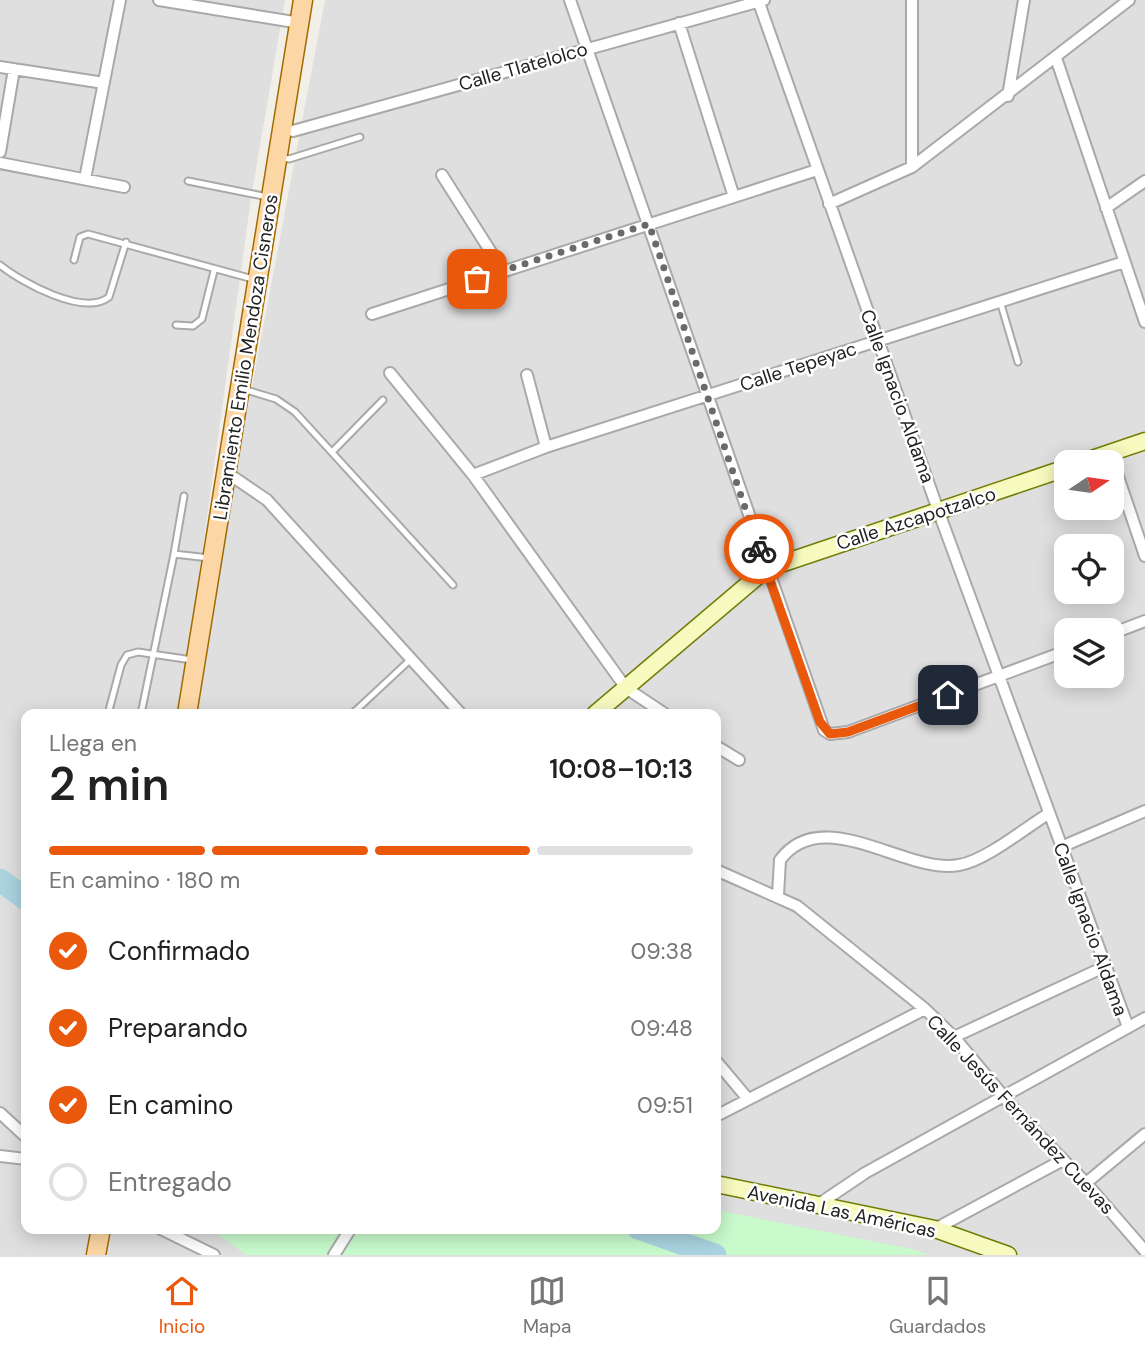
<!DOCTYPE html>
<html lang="es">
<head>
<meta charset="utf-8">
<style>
  :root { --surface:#fff; --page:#f2f2f2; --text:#222; --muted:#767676; --line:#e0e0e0; --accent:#ea580c }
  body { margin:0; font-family:"DM Sans",sans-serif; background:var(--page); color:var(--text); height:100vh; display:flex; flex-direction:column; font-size:26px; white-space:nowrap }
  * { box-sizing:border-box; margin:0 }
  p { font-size:23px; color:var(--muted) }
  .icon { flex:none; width:38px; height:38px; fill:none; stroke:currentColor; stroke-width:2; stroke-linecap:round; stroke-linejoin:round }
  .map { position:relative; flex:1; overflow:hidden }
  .side { position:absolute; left:21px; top:709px; width:700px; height:525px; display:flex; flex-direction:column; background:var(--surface); border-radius:14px; box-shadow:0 4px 18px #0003 }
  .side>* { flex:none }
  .needle { width:46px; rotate:77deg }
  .controls { position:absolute; left:1054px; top:450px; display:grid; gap:14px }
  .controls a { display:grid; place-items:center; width:70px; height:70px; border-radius:14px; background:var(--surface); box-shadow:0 4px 18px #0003; font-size:35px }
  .pin { position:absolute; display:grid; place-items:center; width:60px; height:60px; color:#fff; margin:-30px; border-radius:14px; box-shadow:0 4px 10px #0006 }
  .courier { position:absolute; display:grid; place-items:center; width:70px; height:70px; margin:-35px; border:5px solid #ea580c; border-radius:50%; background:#fff; color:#222; box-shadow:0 2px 9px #0007 }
  .head em { font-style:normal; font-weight:600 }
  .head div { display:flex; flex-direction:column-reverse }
  .head { display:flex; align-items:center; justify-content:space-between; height:119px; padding:0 28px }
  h1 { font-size:46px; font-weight:600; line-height:52px }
  .bar { display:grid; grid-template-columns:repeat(4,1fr); gap:10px 7px; align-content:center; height:84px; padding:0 28px }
  .bar i { height:9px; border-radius:5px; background:var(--line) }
  .bar .selected { background:var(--accent) }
  .bar p { grid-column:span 4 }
  ol { padding:0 28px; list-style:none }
  li { display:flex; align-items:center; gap:21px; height:77px }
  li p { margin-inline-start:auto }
  li .icon { padding:7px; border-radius:50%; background:var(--accent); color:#fff; stroke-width:4 }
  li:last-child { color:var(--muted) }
  li i { width:38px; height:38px; border:4px solid var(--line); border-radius:50% }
  .tabs { display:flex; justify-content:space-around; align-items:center; height:98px; border-top:2px solid var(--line); background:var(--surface); font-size:19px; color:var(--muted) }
  .tabs a { display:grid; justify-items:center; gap:4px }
  .tabs .selected { color:var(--accent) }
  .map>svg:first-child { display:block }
  .residential { fill:#e0dfdf; fill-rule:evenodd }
  .park { fill:#c8facc }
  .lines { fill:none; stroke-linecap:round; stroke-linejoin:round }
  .river { stroke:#aad3df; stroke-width:23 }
  .lane-casing { stroke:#a9a9a9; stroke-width:9 }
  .street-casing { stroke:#a9a9a9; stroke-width:14 }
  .secondary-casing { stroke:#707d05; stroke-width:19 }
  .primary-casing { stroke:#a06b00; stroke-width:21 }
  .lane { stroke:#fff; stroke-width:5 }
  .street { stroke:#fff; stroke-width:10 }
  .secondary { stroke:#f7fabf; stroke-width:16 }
  .primary { stroke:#fcd6a4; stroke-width:18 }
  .done { stroke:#6b6a68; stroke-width:7; stroke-dasharray:0 12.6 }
  .route { stroke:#ea580c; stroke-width:9 }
  .labels { text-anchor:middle; stroke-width:5; stroke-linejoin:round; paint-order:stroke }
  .street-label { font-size:19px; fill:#222; stroke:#fff }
</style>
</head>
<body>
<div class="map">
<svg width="1145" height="1255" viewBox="0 0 1145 1255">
  <rect width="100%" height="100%" fill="#f2efe9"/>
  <path class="residential" d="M0 0H285L251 198 180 714H26V1228H716V714H190L325 0H1145V1255H0ZM1066 462H1111V508H1066ZM1066 546H1111V592H1066ZM1066 630H1111V676H1066Z"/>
  <path class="park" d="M716 1210 912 1249 929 1255H246L211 1229 716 1228Z"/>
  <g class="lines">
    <path class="river" d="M0 880 26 899
      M638 1228 715 1255"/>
    <defs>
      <path id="lane" d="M282 158 289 159 360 137
        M188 181 268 197
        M74 260 80 237 88 234 253 279
        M0 265C21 282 84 317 109 297L126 242
        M1000 301 1018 362
        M176 325 193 326 202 319 214 271
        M243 389 276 399 295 412 453 585
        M332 452 383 400
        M184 496 174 554 209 558
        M108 714 121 665 127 655 138 652 192 660
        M141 714 174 554
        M352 714 411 659"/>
      <path id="street" d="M159 0 300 23
        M570 0 824 730 830 734 848 732 1066 651
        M758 0 938 510 1128 1027
        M912 0V167
        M679 23 734 197
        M1056 58 1145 322
        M0 67 104 83
        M1008 96 1024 0
        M283 128 293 131 764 0
        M0 152 14 69
        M0 163 124 187
        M442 175 503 271
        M85 179 120 0
        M829 204 912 167 1129 0
        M1106 208 1145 181
        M372 314 817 170
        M390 373 473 475 626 688 665 714
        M527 375 546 447
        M1110 453 1145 556
        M226 472 267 500 461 714
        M473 475 546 447 1124 262
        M1111 634 1145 621
        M716 746 739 760
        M1061 847 1145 811
        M716 870 797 906 925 1009 954 1037 1019 1115 1086 1183 1145 1251
        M778 895 780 860C823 802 906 875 959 865 985 861 1025 828 1048 814
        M954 1037 1104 967
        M716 1061 748 1099
        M0 1113 26 1137
        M716 1116 925 1009
        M0 1156 26 1159
        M1086 1183 1145 1134
        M816 1206 865 1173 1145 1018
        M159 1228 214 1255
        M935 1229 1061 1161
        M334 1255 351 1228"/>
      <path id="secondary" d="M1083 462 1145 441
        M595 714 766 569 1066 468
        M716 1184 935 1229 1008 1255"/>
      <path id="primary" d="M187 714 303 0
        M96 1255 101 1228"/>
    </defs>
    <use href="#lane" class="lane-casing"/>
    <use href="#street" class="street-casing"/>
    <use href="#secondary" class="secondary-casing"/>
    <use href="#primary" class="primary-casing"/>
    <use href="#lane" class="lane"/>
    <use href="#street" class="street"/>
    <use href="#secondary" class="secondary"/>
    <use href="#primary" class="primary"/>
  </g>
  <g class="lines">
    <path class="done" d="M477 279 649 224 759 549"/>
    <path class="route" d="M759 549 820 722 830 734 848 732 948 695"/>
  </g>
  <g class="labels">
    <g class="street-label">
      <text transform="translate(523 66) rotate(-16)" y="7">Calle Tlatelolco</text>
      <text transform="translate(245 357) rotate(-81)" y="7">Libramiento Emilio Mendoza Cisneros</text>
      <text transform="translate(798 366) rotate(-18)" y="7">Calle Tepeyac</text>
      <text transform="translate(898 396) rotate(70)" y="7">Calle Ignacio Aldama</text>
      <text transform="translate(916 518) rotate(-18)" y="7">Calle Azcapotzalco</text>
      <text transform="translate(1091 929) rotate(70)" y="7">Calle Ignacio Aldama</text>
      <text transform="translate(1021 1114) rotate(47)" y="7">Calle Jesús Fernández Cuevas</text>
      <text transform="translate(842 1211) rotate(12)" y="7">Avenida Las Américas</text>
    </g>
  </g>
</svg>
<div class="controls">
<a><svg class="needle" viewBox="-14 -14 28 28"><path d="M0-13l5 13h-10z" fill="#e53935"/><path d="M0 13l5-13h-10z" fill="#767676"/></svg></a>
<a><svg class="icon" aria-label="locate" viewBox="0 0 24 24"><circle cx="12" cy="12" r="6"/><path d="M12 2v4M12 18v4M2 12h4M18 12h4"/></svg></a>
<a><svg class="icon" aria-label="layers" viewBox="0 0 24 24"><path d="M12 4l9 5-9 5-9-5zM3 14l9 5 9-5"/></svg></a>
</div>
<div class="pin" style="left:477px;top:279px;background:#ea580c"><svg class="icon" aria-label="bag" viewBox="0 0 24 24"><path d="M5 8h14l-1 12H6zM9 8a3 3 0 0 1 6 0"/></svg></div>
<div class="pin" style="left:948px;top:695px;background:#1f2937"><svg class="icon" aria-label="home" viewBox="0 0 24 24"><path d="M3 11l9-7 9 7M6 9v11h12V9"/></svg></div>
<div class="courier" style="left:759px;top:549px"><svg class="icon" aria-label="bike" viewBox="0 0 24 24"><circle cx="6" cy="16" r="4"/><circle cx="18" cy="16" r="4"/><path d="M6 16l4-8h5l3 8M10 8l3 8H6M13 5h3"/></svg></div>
<section class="side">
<div class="head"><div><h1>2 min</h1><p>Llega en</p></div><em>10:08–10:13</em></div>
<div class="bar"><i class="selected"></i><i class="selected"></i><i class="selected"></i><i></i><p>En camino · 180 m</p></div>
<ol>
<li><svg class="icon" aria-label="check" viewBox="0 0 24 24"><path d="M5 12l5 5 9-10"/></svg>Confirmado<p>09:38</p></li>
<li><svg class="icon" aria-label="check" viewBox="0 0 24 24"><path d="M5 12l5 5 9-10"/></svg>Preparando<p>09:48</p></li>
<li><svg class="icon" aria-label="check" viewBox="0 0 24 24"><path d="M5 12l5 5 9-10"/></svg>En camino<p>09:51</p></li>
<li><i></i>Entregado</li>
</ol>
</section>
</div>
<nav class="tabs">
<a class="selected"><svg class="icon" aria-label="home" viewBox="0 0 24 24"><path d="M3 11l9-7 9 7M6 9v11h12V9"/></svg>Inicio</a>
<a><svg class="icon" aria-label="map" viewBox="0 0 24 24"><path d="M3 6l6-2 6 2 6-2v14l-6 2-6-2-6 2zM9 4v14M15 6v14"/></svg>Mapa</a>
<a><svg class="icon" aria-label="saved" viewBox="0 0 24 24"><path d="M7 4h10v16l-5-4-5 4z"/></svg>Guardados</a>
</nav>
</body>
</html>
